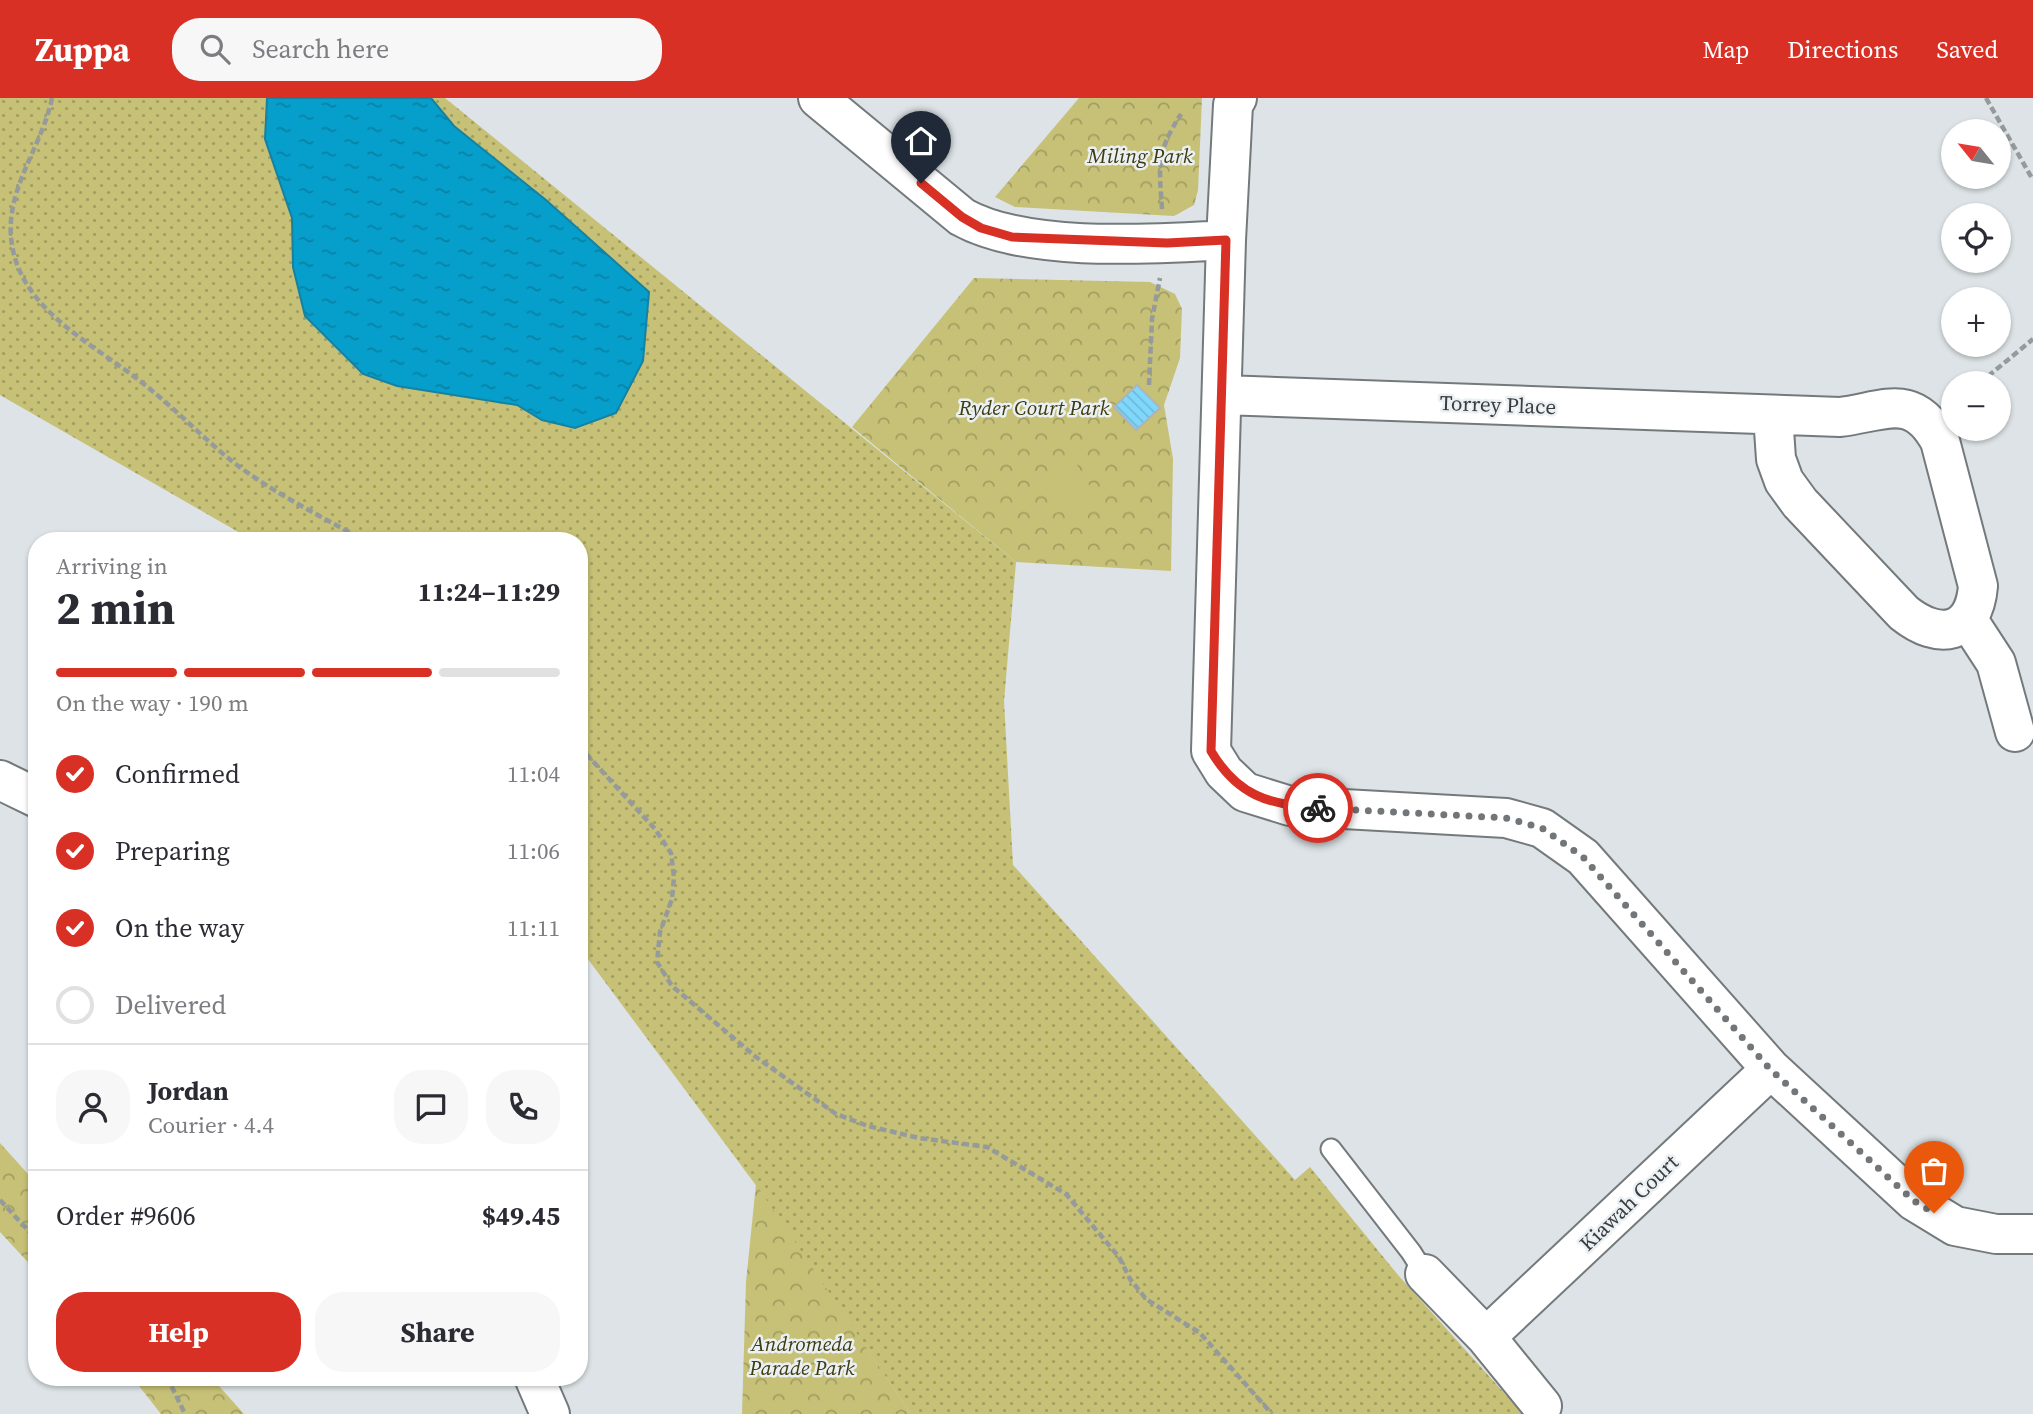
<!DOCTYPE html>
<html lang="en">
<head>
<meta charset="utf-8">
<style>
  :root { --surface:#fff; --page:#f7f7f7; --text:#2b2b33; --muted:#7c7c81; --line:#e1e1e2; --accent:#d93025 }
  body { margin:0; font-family:"Source Serif 4",serif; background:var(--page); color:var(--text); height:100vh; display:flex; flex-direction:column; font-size:26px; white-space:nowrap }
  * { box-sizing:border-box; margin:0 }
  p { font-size:23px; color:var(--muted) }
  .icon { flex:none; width:38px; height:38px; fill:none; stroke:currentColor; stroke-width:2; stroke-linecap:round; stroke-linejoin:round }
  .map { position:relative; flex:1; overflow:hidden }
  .sheet { position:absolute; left:28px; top:434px; width:560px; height:854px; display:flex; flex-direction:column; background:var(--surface); border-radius:28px; box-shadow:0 2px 5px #0004 }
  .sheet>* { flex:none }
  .needle { width:46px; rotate:300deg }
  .tools { position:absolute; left:1941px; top:21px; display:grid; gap:14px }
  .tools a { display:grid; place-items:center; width:70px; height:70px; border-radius:50%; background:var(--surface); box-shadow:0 2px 5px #0004; font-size:35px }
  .pin { position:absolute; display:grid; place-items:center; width:60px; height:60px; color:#fff; margin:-72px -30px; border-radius:50% 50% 50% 0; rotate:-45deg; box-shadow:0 0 7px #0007 }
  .pin .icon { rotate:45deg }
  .courier { position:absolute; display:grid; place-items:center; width:70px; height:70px; margin:-35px; border:5px solid #d93025; border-radius:50%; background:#fff; color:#222; box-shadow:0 2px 9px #0007 }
  .overview em { font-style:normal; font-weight:700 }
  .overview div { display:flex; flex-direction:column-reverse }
  .overview { display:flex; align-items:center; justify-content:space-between; height:119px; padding:0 28px }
  h1 { font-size:46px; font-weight:700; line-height:52px }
  .bar { display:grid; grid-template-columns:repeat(4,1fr); gap:10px 7px; align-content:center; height:84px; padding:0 28px }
  .bar i { height:9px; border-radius:5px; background:var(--line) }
  .bar .selected { background:var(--accent) }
  .bar p { grid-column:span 4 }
  .line { display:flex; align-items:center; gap:18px; padding:0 28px; border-top:2px solid var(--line) }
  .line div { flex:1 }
  .round { display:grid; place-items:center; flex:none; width:74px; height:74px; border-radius:28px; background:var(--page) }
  ol { padding:0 28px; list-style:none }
  li { display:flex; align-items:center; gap:21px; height:77px }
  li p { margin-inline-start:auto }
  li .icon { padding:7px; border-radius:50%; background:var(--accent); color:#fff; stroke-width:4 }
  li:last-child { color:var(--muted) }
  li i { width:38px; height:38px; border:4px solid var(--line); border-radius:50% }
  .button { display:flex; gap:14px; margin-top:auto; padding:14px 28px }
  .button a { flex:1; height:80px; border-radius:28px; background:var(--accent); color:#fff; font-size:28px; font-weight:700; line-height:80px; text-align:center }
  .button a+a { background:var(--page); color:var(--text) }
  header { display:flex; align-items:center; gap:42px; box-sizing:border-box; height:98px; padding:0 35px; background:var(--accent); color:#fff }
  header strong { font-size:33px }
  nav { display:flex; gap:38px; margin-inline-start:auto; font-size:24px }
  .search { width:490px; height:63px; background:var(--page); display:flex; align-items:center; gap:18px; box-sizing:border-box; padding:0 24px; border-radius:28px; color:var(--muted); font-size:26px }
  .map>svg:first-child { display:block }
  .grass { fill:url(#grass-dots) }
  .forest { fill:url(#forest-crowns) }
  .garden { fill:#c6c176 }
  .water { fill:url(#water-ripples); stroke:#1681a0; stroke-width:2 }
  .building { fill:url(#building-back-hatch); stroke:#aeb4b7; stroke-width:2 }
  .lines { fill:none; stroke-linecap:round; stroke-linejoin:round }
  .service-casing { stroke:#747a7c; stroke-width:23 }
  .minor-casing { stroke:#747a7c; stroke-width:42 }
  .path { stroke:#959a9c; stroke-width:4.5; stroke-dasharray:7 3.5; stroke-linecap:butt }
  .service { stroke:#fff; stroke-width:19 }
  .minor { stroke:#fff; stroke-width:38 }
  .done { stroke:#737678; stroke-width:7; stroke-dasharray:0 12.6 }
  .route { stroke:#d93025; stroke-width:9 }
  .labels { text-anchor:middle; stroke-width:5; stroke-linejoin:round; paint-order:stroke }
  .park-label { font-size:21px; font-style:italic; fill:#3e3b0f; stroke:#eaf0f3 }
  .street-label { font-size:21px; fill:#3a3c3d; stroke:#eaf0f3 }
</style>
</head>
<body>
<header>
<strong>Zuppa</strong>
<div class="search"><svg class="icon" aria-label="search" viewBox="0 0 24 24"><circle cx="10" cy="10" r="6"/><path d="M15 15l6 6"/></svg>Search here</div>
<nav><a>Map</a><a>Directions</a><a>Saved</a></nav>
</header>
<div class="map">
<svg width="2033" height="1316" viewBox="0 0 2033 1316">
  <defs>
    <pattern id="grass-dots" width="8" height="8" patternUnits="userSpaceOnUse" patternTransform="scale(1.75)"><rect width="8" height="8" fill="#c6c176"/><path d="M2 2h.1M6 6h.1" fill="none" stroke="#a29e62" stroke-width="1.8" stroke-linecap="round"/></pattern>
    <pattern id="forest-crowns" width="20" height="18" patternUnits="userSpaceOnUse" patternTransform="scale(1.75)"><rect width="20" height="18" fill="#c6c176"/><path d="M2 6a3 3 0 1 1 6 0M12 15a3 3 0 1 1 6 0" fill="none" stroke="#a29e62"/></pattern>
    <pattern id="water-ripples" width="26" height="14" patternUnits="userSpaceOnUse" patternTransform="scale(1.75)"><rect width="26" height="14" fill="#069eca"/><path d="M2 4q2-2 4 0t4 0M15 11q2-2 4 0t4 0" fill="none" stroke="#0882a5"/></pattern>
    <pattern id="building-back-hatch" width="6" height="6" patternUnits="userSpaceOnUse" patternTransform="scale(1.75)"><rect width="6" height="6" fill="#7fd8fc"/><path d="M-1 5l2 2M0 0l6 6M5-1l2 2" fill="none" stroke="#6ebad9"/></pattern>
  </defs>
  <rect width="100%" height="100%" fill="#dde3e6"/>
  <path class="grass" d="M0 0H445L1016 464 1004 603 1013 767 1295 1082 1310 1069 1398 1177 1523 1316H911L755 1086 579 849V443H254L0 297Z"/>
  <path class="forest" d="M1079 0H1202L1198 92 1194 107 1174 118 1015 109 995 99Z
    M974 180 1150 184 1175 196 1182 211 1180 260 1164 307 1173 361 1171 473 1016 464 852 329Z
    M0 1045 37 1086V1174L0 1134Z
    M756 1086 911 1316H742L746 1184Z
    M132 1279H211L244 1316H161Z"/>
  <path class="garden" d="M1064 360 1076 365 1097 400 1050 417 1055 365Z"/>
  <path class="water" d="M267 0H431L454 28 546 102 649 194 643 263 616 315 575 330 542 322 517 307 397 288 363 276 305 218 293 169 292 120 265 41Z"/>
  <path class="building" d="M1137 287 1160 310 1136 332 1114 309Z"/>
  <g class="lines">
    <defs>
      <path id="service" d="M1331 1051 1411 1154 1425 1176"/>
      <path id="minor" d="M818 0 962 119C1027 155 1151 146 1226 142
        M1237 0 1233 7 1226 142 1211 653 1224 674 1245 694 1290 708 1506 720 1542 730 1583 759 1771 971 1914 1103 1955 1128 1996 1136H2033
        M1223 297 1840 319C1886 313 1913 294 1940 343L1978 488C1974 537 1939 543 1904 515L1800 405 1784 383 1776 361 1773 317
        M1968 522 1996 565 2015 634
        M0 682 37 700
        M1425 1176 1486 1239 1542 1308
        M1486 1239 1771 971
        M534 1279 550 1316"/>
    </defs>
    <use href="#service" class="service-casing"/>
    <use href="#minor" class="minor-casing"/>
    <path class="path" d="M52 0C42 50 3 93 12 147 22 212 93 246 140 283 171 307 198 335 228 360 269 393 319 417 365 443
      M1986 0 2033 82
      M1162 111C1159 67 1156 55 1181 16
      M1980 285 2033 241
      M1149 287 1152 221 1160 180
      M579 648 655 731 671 755 674 779 672 801 660 834 657 864 672 888 756 959 836 1016 868 1028 919 1040 987 1049 1066 1096 1119 1159 1130 1181 1146 1201 1200 1235 1272 1316
      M0 1102 37 1142
      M167 1279 185 1316"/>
    <use href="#service" class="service"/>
    <use href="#minor" class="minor"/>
  </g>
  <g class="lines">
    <path class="done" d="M1318 710 1506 720 1542 730 1583 759 1770 971 1914 1103 1934 1115"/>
    <path class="route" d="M921 85 962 119 981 130 1012 139 1167 145 1226 142 1211 653C1237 697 1268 707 1318 710"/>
  </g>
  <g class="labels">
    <g class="park-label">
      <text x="1140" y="65">Miling Park</text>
      <text x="1034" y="317">Ryder Court Park</text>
      <text x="802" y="1253">Andromeda<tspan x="802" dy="24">Parade Park</tspan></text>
    </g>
    <g class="street-label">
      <text transform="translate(1498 307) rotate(2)" y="7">Torrey Place</text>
      <text transform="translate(1629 1105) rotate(-44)" y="7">Kiawah Court</text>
    </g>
  </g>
</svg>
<div class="tools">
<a><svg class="needle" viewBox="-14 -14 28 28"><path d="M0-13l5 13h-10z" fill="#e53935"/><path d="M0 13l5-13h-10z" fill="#7c7c81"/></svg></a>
<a><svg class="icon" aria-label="locate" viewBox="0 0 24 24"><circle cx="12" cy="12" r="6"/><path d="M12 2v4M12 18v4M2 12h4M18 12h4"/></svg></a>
<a>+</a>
<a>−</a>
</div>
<div class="pin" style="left:1934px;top:1115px;background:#ea580c"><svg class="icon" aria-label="bag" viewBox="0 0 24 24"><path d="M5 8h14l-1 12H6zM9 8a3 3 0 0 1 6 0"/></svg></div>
<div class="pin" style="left:921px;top:85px;background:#1f2937"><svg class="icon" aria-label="home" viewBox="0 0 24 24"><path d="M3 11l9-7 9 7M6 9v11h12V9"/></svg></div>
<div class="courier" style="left:1318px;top:710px"><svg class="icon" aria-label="bike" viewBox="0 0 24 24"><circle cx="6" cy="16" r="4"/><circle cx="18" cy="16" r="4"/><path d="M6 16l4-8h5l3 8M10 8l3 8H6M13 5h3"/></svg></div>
<section class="sheet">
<div class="overview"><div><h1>2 min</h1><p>Arriving in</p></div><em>11:24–11:29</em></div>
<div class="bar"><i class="selected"></i><i class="selected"></i><i class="selected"></i><i></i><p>On the way · 190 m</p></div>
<ol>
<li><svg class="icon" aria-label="check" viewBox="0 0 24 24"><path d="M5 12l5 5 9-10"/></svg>Confirmed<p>11:04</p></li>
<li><svg class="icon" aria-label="check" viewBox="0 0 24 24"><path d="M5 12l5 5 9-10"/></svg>Preparing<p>11:06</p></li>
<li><svg class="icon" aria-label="check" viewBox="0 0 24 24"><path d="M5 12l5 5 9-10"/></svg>On the way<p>11:11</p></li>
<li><i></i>Delivered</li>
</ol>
<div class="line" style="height:126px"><a class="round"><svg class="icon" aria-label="person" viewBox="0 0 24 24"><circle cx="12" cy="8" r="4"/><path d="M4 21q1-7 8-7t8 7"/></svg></a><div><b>Jordan</b><p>Courier · 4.4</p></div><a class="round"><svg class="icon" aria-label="chat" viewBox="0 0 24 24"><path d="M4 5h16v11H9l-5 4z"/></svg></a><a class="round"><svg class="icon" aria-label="phone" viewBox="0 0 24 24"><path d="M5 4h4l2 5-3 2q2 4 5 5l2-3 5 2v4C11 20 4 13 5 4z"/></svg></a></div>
<div class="line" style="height:91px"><div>Order #9606</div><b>$49.45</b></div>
<div class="button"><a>Help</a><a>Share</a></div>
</section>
</div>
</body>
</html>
